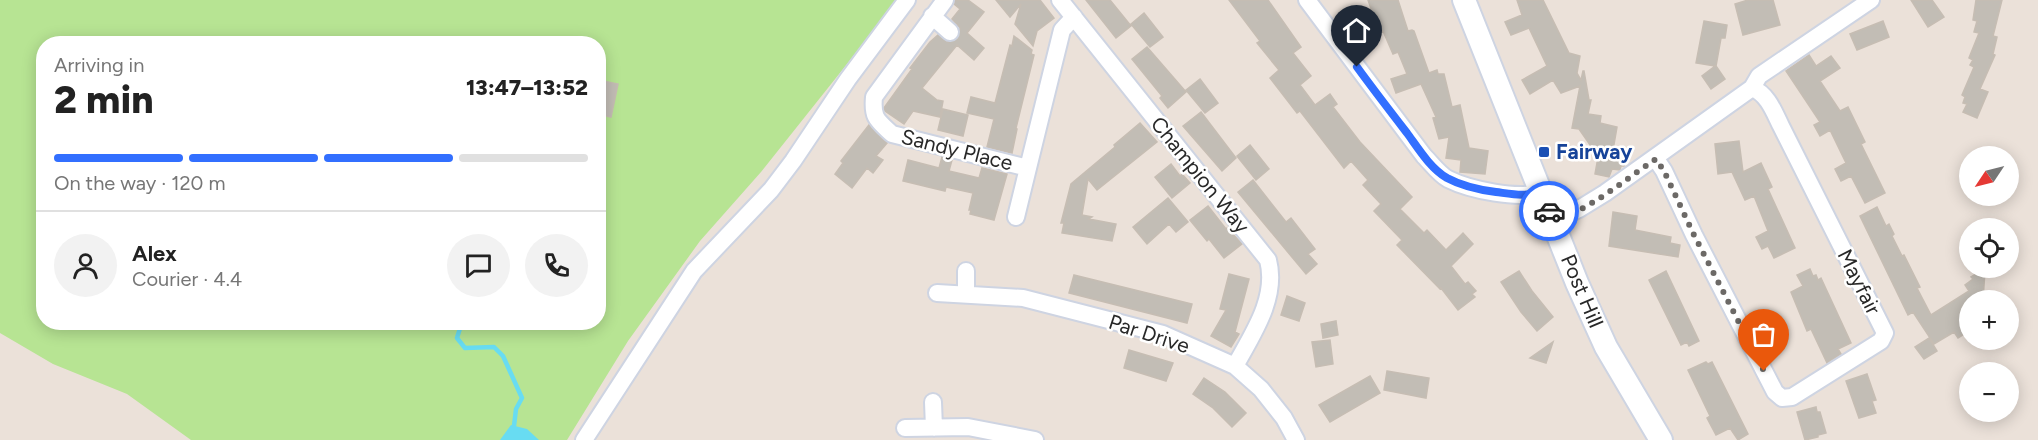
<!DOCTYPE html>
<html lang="en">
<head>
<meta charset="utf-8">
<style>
  :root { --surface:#fff; --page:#f2f2f2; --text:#222; --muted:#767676; --line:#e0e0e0; --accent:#326fff }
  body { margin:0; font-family:Figtree,sans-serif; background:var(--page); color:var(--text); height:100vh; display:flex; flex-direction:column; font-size:22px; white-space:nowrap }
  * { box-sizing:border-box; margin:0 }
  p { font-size:20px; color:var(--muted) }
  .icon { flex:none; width:33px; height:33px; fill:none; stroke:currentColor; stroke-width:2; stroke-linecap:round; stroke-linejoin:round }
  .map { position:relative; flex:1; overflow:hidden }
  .details { position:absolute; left:36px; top:36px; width:570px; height:294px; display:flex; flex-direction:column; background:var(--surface); border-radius:24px; box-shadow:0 3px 15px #0003 }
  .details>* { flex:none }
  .needle { width:39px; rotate:235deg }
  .controls { position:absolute; left:1959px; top:146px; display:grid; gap:12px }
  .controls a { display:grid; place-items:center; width:60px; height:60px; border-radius:50%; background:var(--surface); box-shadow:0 3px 15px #0003; font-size:30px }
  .pin { position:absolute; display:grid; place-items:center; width:51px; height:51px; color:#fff; margin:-62px -26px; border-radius:50% 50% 50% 0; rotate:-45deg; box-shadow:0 0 6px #0007 }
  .pin .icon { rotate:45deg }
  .courier { position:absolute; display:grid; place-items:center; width:60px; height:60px; margin:-30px; border:4px solid #326fff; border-radius:50%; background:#fff; color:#222; box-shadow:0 2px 8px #0007 }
  .headline em { font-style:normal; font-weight:800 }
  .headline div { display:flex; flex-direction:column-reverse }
  .headline { display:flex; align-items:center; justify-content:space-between; height:102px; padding:0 18px }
  h1 { font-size:39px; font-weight:800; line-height:45px }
  .bar { display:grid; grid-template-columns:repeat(4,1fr); gap:9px 6px; align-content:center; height:72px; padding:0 18px }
  .bar i { height:8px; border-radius:4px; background:var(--line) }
  .bar .active { background:var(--accent) }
  .bar p { grid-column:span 4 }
  .line { display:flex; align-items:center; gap:15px; padding:0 18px; border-top:2px solid var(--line) }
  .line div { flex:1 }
  .round { display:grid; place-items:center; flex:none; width:63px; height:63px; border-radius:32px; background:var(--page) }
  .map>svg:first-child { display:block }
  .green { fill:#b7e493; fill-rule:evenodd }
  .water { fill:#68dcf2 }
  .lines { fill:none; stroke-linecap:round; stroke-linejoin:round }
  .stream { stroke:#68dcf2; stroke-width:4.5 }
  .building { fill:#c2bdb5; stroke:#c6bdb3; stroke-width:1.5 }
  .street-casing { stroke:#ced4e2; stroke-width:20 }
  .secondary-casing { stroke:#ced4e2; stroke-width:26 }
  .street { stroke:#fff; stroke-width:16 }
  .secondary { stroke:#fff; stroke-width:22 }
  .done { stroke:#6c6966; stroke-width:6; stroke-dasharray:0 10.8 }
  .route { stroke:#326fff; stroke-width:8 }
  .transit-dot { fill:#1a4fb4; stroke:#fff; stroke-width:2 }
  .labels { text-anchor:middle; stroke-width:5; stroke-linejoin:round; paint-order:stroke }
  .street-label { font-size:21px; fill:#282828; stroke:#fff }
  .transit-label { font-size:21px; font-weight:bold; fill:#164399; stroke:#fff; text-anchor:start }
</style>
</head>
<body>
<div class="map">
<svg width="2038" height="440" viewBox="0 0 2038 440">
  <rect width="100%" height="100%" fill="#ebe1d9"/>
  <path class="green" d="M0 0H898L761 172 700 241 628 341 567 440H191L127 394 53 364 0 333ZM44 44H598V322H44Z"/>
  <path class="water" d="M511 425 527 429 539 440H500Z"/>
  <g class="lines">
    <path class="stream" d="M461 325 457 338 465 348 494 347 503 356 522 398 516 409 514 426"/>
  </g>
  <path class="building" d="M955 0H968L984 12 967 33 984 48 974 60 957 45 922 88 937 100 943 101 940 117 913 111 904 124 885 111 884 108 912 69 910 68 930 42 938 35 948 42 958 38 960 28 952 19 960 9 954 4Z
    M996 0H1040L1054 18 1037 31 1033 46 1015 24 1021 4 1010 17Z
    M1086 0H1110L1131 26 1116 38Z
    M1229 0H1268L1301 47 1293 53 1311 76 1300 85 1315 105 1330 94 1337 104 1333 107 1360 142 1412 197 1400 209 1424 233 1427 230 1446 250 1463 233 1473 244 1451 266 1465 284 1468 282 1476 291 1472 294 1475 297 1458 310 1441 288 1440 289 1397 245 1402 240 1374 211 1381 204 1363 185 1368 180 1351 161 1344 168 1300 111 1297 113 1270 78 1279 70 1257 43 1260 41Z
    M1368 0H1398L1408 31 1412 30 1414 31 1429 73 1437 70 1438 74H1444L1452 107 1460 105 1469 148 1488 151 1485 174 1460 172 1461 160 1446 158 1449 137 1439 139 1433 118 1436 117 1421 84 1396 93 1391 79 1407 74 1398 52 1393 54 1383 31 1381 32 1378 22 1376 23Z
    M1517 0H1543L1569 53 1580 56 1577 73 1581 80 1583 71H1584L1589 100H1591L1588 114 1601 116 1600 123 1617 127 1613 150 1627 153 1624 166H1621L1620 170 1612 169 1609 177 1595 174 1599 152H1595L1579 129 1572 128 1580 86 1561 93 1553 80 1530 94 1522 80 1547 66 1529 28 1511 35 1505 22 1522 15Z
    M1748 0H1773L1780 25 1743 35 1735 4Z
    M1911 0H1932L1944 17 1928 27Z
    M1976 0H2002L1993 36 1997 37 1993 54 1995 55 1980 89 1988 92 1977 118 1963 112 1967 104 1963 103 1965 97 1962 95 1974 67 1970 65 1973 60 1969 58 1979 33 1974 32 1977 21 1973 20Z
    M1144 13 1163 37 1150 47 1131 24Z
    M1704 21 1727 25 1725 38H1721L1716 66 1725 79 1711 89 1702 76 1715 66 1696 63Z
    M1883 21 1889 37 1857 50 1850 34Z
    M1014 36 1032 50 1031 54 1034 55 1016 128 1017 129 1012 153 987 147 994 119 967 113 971 97 995 103 1010 45 1012 46Z
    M1147 47 1186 92 1168 108 1160 98 1162 96 1132 59Z
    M1809 55 1816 66 1831 56 1840 68 1820 81 1840 111 1848 107 1865 142 1861 144 1885 193 1865 203 1851 176 1841 181 1835 169 1846 163 1830 130 1820 136 1814 125 1820 122 1786 71Z
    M1200 79 1218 103 1205 113 1186 90Z
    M598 80 618 84 611 117 598 114Z
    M943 109 968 115 963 136 938 130Z
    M1201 112 1236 158 1222 171 1183 126Z
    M1140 123 1157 142 1097 190 1088 179 1082 215 1092 217 1089 219 1116 224 1112 241 1062 233 1064 223H1061L1071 184 1115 147 1114 145Z
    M869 125 887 143 876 156 883 160 873 173 867 168 852 188 835 174 843 163 841 161Z
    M1739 141 1743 172 1761 163 1772 187 1768 189 1795 248 1774 258 1768 246 1762 249 1756 237 1768 231 1754 196 1745 200 1732 172 1718 174 1715 144Z
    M1250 145 1269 169 1256 180 1237 156Z
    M942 157 952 160 949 171 979 178 982 168 1007 174 994 220 970 214 971 210H969L973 193 946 187 945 191 903 181 908 160 939 168Z
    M1171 164 1180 176 1182 174 1190 183 1172 198 1155 177Z
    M1253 180 1286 222 1291 218 1315 249 1308 254 1317 264 1306 274 1238 192Z
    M1168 198 1188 222 1176 232 1169 224 1147 244 1133 227Z
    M1208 206 1226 229 1227 228 1242 244 1224 258 1209 239 1207 241 1190 220Z
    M1877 207 1886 226 1889 224 1894 234 1892 236 1902 256 1904 255 1920 287 1917 288 1931 315 1969 291 1965 285 1973 279 1971 277 1984 269V272L1985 271 1983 300H1970L1969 331 1958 338 1954 332 1934 344 1913 312 1908 315 1860 216Z
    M1613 212 1637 216 1635 230 1671 237 1670 243 1680 245 1678 257 1609 246Z
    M1810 269 1813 276 1816 275 1818 280 1821 278 1851 343 1838 349 1841 354 1827 363 1811 329 1807 331 1791 292 1803 286 1797 275Z
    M1519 271 1532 291 1553 317 1537 331 1521 312 1501 282Z
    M1666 271 1699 341 1689 346 1687 342 1681 345 1649 280Z
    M1229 274 1249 279 1235 332 1239 334 1231 347 1211 336 1226 310 1220 309Z
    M1074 275 1192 304 1187 323 1069 293Z
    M1287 296 1305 303 1299 321 1281 315Z
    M1336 321 1338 335 1323 338 1321 324Z
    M1929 338 1937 351 1924 359 1915 347Z
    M1330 340 1333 364 1316 367 1312 342Z
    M1553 342 1546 363 1530 358Z
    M1129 350 1173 363 1166 381 1124 368Z
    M1706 362 1708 364 1712 362 1748 434 1738 440 1730 428 1716 435 1707 418 1710 416 1688 370Z
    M1387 371 1429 378 1426 398 1384 390Z
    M1867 374 1876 400 1872 401 1876 413 1859 418 1846 381Z
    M1370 376 1380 393 1330 422 1319 405Z
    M1204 378 1225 392 1246 413 1232 427 1213 408 1193 394Z
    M1816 407 1817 412H1820L1826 433 1818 435V437L1805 440 1797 412Z"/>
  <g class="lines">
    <defs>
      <path id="street" d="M945 0 874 97C872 118 877 120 892 134L1028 168 1062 30 1074 17
        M1060 0 1268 260C1278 298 1252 335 1235 366
        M1307 0 1424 156C1432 164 1439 174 1448 179 1470 190 1519 200 1541 192
        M932 16 950 32
        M1752 88 1759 76 1871 0
        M1656 159 1664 171 1694 235 1775 392 1782 398 1792 397 1881 341 1885 333 1781 126C1774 112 1768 94 1752 88
        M1016 217 1028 168
        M1553 221 1579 209 1605 193 1752 88
        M966 271V294
        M937 293 1023 298 1163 334 1235 366 1261 389 1284 418 1296 440
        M933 402 934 428
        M905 428 968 427 1035 440
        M584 440 694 271 771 190 793 161 848 79 907 0"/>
      <path id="secondary" d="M1464 0 1577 283 1606 347 1661 440"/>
    </defs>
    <use href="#street" class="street-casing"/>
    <use href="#secondary" class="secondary-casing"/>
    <use href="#street" class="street"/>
    <use href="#secondary" class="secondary"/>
  </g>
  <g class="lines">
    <path class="done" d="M1549 211 1553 221C1590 210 1624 180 1656 159L1664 171 1694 235 1764 371"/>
    <path class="route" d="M1357 67C1373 89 1390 111 1407 133 1418 148 1430 168 1447 178 1460 185 1480 190 1496 192 1512 194 1526 197 1541 192L1549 211"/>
  </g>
  <rect class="transit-dot" x="1538" y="146" width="12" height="12" rx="3"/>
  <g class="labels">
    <g class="street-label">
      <text transform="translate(957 150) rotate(14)" y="7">Sandy Place</text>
      <text transform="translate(1200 175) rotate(51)" y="7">Champion Way</text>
      <text transform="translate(1859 282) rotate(63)" y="7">Mayfair</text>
      <text transform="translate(1582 291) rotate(67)" y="7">Post Hill</text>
      <text transform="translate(1149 334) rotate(18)" y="7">Par Drive</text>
    </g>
    <g class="transit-label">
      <text x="1556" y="159">Fairway</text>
    </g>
  </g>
</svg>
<div class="controls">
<a><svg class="needle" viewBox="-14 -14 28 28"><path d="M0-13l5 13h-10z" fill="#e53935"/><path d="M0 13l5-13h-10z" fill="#767676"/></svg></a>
<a><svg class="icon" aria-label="locate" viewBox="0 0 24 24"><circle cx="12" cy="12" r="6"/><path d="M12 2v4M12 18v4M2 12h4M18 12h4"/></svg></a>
<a>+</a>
<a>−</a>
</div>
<div class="pin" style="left:1764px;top:371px;background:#ea580c"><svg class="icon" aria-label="bag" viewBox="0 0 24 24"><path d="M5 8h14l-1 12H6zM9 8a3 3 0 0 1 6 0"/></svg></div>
<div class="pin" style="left:1357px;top:67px;background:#1f2937"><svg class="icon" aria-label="home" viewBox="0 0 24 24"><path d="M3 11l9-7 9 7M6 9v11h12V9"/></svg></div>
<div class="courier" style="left:1549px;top:211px"><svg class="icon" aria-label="car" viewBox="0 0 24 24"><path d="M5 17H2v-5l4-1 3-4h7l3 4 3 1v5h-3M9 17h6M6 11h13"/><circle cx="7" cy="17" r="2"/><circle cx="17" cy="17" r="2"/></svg></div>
<section class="details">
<div class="headline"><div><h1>2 min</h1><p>Arriving in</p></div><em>13:47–13:52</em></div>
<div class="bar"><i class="active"></i><i class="active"></i><i class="active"></i><i></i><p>On the way · 120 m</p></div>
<div class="line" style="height:108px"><a class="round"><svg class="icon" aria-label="person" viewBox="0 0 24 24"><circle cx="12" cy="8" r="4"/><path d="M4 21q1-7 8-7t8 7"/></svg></a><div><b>Alex</b><p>Courier · 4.4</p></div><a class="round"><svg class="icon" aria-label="chat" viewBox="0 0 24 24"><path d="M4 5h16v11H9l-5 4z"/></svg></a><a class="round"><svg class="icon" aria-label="phone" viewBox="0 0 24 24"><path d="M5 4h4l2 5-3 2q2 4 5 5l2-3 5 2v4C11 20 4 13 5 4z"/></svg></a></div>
</section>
</div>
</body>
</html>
